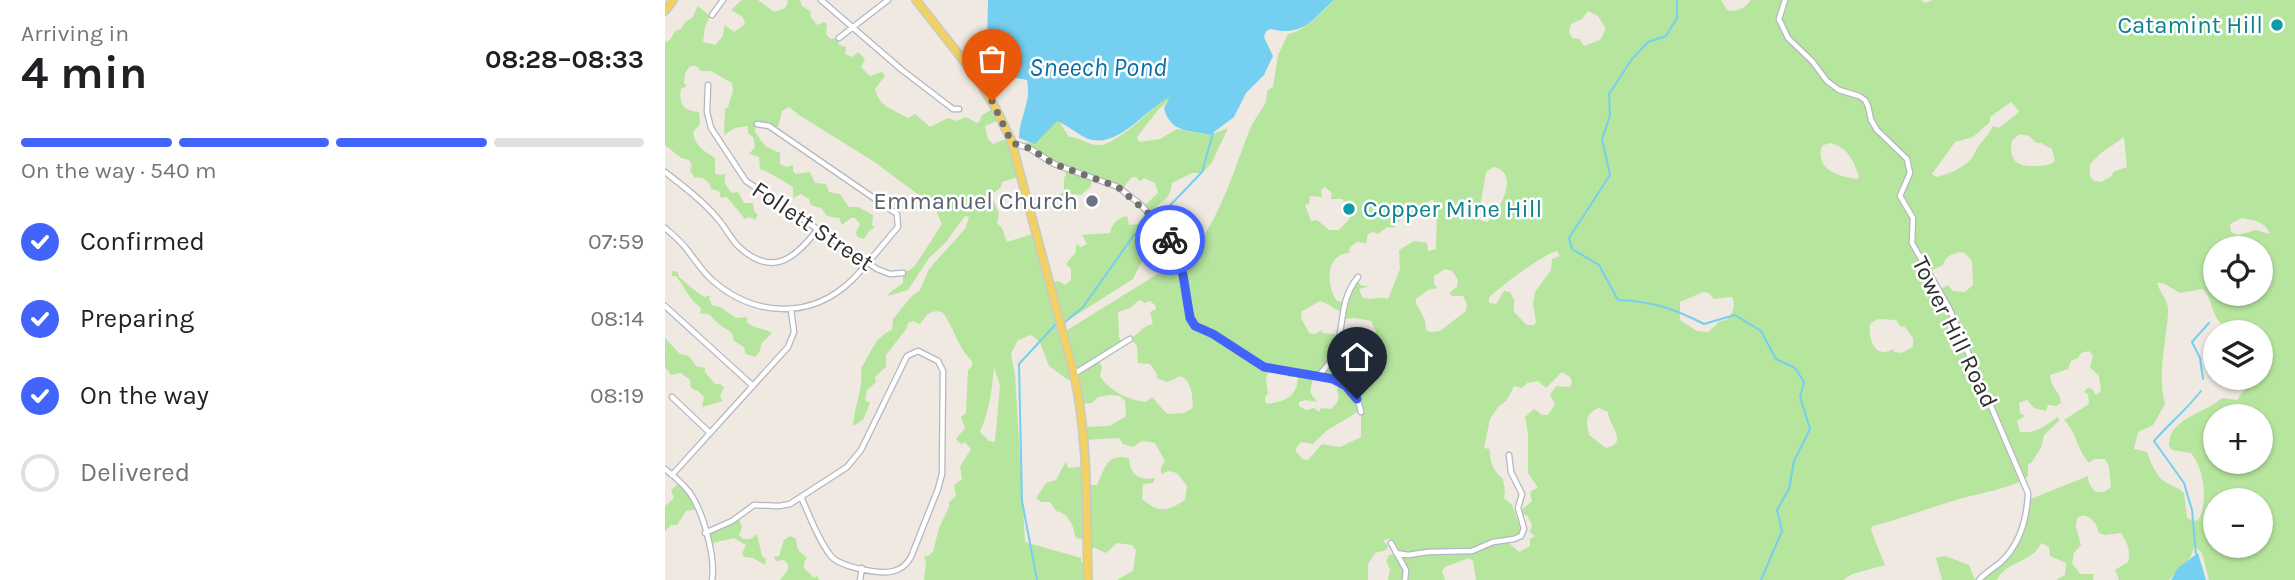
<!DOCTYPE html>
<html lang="en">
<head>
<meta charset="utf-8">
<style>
  :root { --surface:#fff; --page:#f6f6f6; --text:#202124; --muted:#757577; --line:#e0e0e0; --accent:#4264fb }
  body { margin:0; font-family:Karla,sans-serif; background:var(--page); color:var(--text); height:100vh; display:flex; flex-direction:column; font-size:26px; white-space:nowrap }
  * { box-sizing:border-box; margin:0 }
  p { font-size:23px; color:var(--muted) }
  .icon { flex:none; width:38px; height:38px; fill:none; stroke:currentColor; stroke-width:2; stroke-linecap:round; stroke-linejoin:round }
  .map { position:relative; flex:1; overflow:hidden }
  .panel { display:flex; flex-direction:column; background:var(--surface); width:665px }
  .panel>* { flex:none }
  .buttons { position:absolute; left:1538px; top:236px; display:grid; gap:14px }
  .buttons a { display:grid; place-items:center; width:70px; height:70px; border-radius:50%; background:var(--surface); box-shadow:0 2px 5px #0004; font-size:35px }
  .pin { position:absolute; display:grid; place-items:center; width:60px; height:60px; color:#fff; margin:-72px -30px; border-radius:50% 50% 50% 0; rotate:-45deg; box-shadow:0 0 7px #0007 }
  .pin .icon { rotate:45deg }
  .courier { position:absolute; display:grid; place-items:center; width:70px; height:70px; margin:-35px; border:5px solid #4264fb; border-radius:50%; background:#fff; color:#222; box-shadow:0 2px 9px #0007 }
  .overview em { font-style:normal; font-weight:700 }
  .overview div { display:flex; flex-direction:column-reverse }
  .overview { display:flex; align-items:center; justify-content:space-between; height:119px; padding:0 21px }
  h1 { font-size:46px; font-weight:700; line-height:52px }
  .bar { display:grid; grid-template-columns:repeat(4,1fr); gap:10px 7px; align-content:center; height:84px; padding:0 21px }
  .bar i { height:9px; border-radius:5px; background:var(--line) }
  .bar .selected { background:var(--accent) }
  .bar p { grid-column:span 4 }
  ol { padding:0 21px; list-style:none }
  li { display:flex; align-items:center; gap:21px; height:77px }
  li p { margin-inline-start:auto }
  li .icon { padding:7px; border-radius:50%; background:var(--accent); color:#fff; stroke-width:4 }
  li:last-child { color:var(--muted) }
  li i { width:38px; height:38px; border:4px solid var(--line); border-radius:50% }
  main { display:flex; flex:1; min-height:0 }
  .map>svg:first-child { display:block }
  .green { fill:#b6e59e; fill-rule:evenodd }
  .water { fill:#75cff0 }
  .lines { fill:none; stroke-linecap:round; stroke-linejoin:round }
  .stream { stroke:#75cff0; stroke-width:2 }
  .minor-casing { stroke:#b4b7c1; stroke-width:7 }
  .major-casing { stroke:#c9c9c9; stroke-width:10 }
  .minor { stroke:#fff; stroke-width:4.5 }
  .major { stroke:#f2d163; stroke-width:7 }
  .done { stroke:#726f6d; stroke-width:7; stroke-dasharray:0 12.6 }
  .route { stroke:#4264fb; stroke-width:9 }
  .culture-dot { fill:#0f9aa8; stroke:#fff; stroke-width:2.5 }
  .worship-dot { fill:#6b7280; stroke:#fff; stroke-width:2.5 }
  .labels { text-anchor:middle; stroke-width:5; stroke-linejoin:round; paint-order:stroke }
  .culture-label { font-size:24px; fill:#0d838f; stroke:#fff; text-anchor:end }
  .worship-label { font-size:24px; fill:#5b616d; stroke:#fff; text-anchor:end }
  .street-label { font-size:24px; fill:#2e2e2e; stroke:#fff }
  .water-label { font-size:26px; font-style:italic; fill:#0d6fa3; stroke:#fff }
</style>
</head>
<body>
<main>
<section class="panel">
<div class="overview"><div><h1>4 min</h1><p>Arriving in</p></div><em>08:28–08:33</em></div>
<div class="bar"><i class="selected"></i><i class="selected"></i><i class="selected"></i><i></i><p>On the way · 540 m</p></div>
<ol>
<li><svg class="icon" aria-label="check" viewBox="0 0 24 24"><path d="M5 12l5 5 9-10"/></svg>Confirmed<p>07:59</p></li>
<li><svg class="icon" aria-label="check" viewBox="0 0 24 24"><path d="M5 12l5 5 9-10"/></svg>Preparing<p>08:14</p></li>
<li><svg class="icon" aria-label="check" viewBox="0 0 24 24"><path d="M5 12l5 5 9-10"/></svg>On the way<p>08:19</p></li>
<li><i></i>Delivered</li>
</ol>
</section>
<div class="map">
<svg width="1630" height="580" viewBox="0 0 1630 580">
  <rect width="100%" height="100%" fill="#efe9e1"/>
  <path class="green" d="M77 0H93L109 12 120 8 123 3 122 0H135L137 6 146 12 145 16 152 25 159 22 162 24 161 34 165 39 173 38 174 45 181 47 180 54 187 57 193 52 200 59 196 67 205 76 217 72 220 76 210 89C214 107 228 109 243 118L250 114 265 127 283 118 292 121 301 117 312 123 315 121 316 116 329 108 334 120 320 126 323 139 328 144 343 138 356 176 337 182 336 187 326 195 334 213 332 223 337 228 342 242 371 233 385 283 394 281 400 285 406 280V269L401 264 411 252V244L416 247 422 244 417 235 445 233C447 224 452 218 462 216L464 225 473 224 481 211 478 207 493 193 490 183 479 178 475 181 471 177H467L457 189 428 179 425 187 416 195 407 194 402 199 391 198 399 191V179L402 169 358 144 361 142 370 143 382 125 393 120 404 137C415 137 424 146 435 145 452 144 488 109 500 97L506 96 505 99 493 110 472 137 474 142 495 139 512 129 545 135 563 128 546 164 537 173H527L507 183C505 196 503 198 490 207V213L505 231 481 253 468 279 397 324 399 332 499 270C544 260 569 168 585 129 589 119 597 111 601 101 602 97 601 94 603 90L608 87 613 55 623 34C638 32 659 11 669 0H1056L1062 10C1072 13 1080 8 1086 0H1256L1260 3 1268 0H1630V580H1544L1537 553 1532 548H1529L1525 558 1504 580H1454L1450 570 1463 562C1466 552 1462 541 1456 533L1440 535 1434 533C1432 523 1422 510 1412 518L1411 527 1416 545 1409 553 1407 563 1415 574H1429L1428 580H1391L1400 575 1401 563 1385 556 1384 547 1376 543C1369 562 1341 561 1332 580H1314L1339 560 1360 523 1363 500 1423 476 1424 483 1430 492H1439L1446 487 1444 467 1440 459H1429L1424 463C1412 450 1411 431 1399 420L1424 404 1423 394 1419 392 1422 388 1427 389 1431 395 1436 391 1434 376 1425 367 1428 356 1424 351 1416 353 1413 358 1406 361 1403 369 1385 375C1386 389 1396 392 1396 403L1391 406 1383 405 1381 411 1369 408 1362 400 1354 403 1355 413 1360 416 1352 421 1355 432C1370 434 1381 426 1392 417L1395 420 1379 435 1376 448 1366 463 1363 464V476C1351 488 1309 494 1291 500 1263 508 1237 519 1208 526L1206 530 1220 565 1187 574 1178 580H811L808 561 804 558 780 567 777 571 780 580H723L725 569 721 561 724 555 732 554 725 538 718 541 723 546 721 550 710 553 703 564V580H452L468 571 471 550 467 545 452 543 441 553 430 548H422V540L411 538C408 526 405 514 391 511L385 502H376L371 498 381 483 391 480 401 461 403 468 420 466 421 485H432C440 468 442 453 464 458 465 475 474 481 490 478L488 483 478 484 477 499C494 513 501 512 520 500L522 486 512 473 503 471 496 474V468L500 461 490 443 477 441 468 447 458 444 454 438 419 440 418 427 445 426 461 416 460 401 455 396 444 395 433 397 427 403 415 404 410 379 403 380 384 366 375 342 366 335 353 340 346 354 350 375 360 542 416 558V563L422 562 423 580H259L261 562 259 556H263L268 552 274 528 284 507V502L291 496 289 485 297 479 295 467 306 449 300 442 296 444 291 439 300 428 296 417 301 413 303 370 307 366V361C292 347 290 328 277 312 265 309 262 315 255 324L248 321 243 323 242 328 221 355V367L210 377 211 382 202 390 200 400 205 403 198 420 188 426C189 406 199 388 196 368 207 353 208 338 227 330L228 319 246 297 255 290 264 269 300 229 304 217 300 216 281 242 264 258 243 290 223 296 224 293 238 283V274L249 267 277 224 272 213 259 199 208 161 134 115 124 107 117 111 114 124 109 131 91 125 90 132 100 146 115 153V164L122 167 128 165V171L131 174 145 172 150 183 161 184 164 192 175 194 184 207H193L208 215 207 225 210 228 205 230 199 239 192 237 191 232 195 224 190 218H186L177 225 174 218 162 216 156 208 146 205 144 199 136 194 128 198V187C116 180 108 174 95 169L94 157 84 154 90 147 88 137 83 133V126L70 128 59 135 60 109 63 107 68 91 67 83 46 71H36L31 66H25L20 73 19 83 22 86 16 89C13 104 19 111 34 112L35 124 28 132C30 146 39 151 50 158V173L54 175 61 174C57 181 62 187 67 193L73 192 79 203H88L89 211 93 215 90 220 84 217 80 219 62 197 56 198 54 191 46 189C45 181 37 176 30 178L25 170 27 165 24 160 16 158 0 145V42L5 40 10 31 16 29 20 22 27 18 33 6 45 16 40 27 38 42 50 45 57 37 60 25 69 32 80 24 78 17 66 10ZM923 11 933 16 941 29 935 40 919 46 914 39 907 38 904 32 906 24 917 19ZM1346 102 1354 111 1352 114 1334 128 1328 126C1324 134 1320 138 1315 144 1311 149 1310 154 1306 159 1299 168 1282 175 1271 177L1267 174 1290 142 1308 137 1325 122V117ZM1355 134 1364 136 1372 143H1376L1387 149 1390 161C1384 166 1381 165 1374 166 1354 167 1343 163 1347 140ZM1459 137 1462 167 1448 172 1447 176 1436 182 1429 181 1425 176V164L1436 153ZM1164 143C1181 145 1190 162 1194 177L1192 179C1174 177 1149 169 1157 146ZM828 167C856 171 835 212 822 222L815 220 814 213 821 172ZM660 187 667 193 666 199H677L682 205 685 218 674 230H664L652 220 646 221 640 205 644 204 645 196 657 197 656 190ZM768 199 772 213 771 249 763 251 762 243 749 241 734 250 735 269 723 299C714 295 706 302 697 297L694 289 705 286H697L691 280 679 302 672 301C661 286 660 254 684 253L685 247 692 242 701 243 703 234 708 232 713 234 722 227 729 228 737 218H745L747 212 759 211 762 203ZM1577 218C1589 221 1599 220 1605 234L1591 230 1573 235 1566 232 1565 224ZM1550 248H1596V294H1550ZM892 251 895 256 887 259 886 270 870 292 868 304 871 322 869 325H862L849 312V300L845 292 839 291 831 304 824 303V298C833 288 880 253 892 251ZM1294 252 1300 253 1307 261 1308 285 1300 292 1288 291 1283 285 1275 289 1265 271 1278 265C1280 257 1287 254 1294 252ZM780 269 787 271 793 280 792 287 784 293 787 296H798L802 304 801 311 775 331 766 332 761 330 760 320 751 303V299L763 290 772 288 769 283V276ZM1492 283H1498L1515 293 1537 289C1545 295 1546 306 1550 315 1558 333 1580 332 1596 332V378H1588L1572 400 1557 398C1541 413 1502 419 1504 446L1507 450 1526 453C1539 468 1543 501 1534 519L1530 521 1522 518 1519 493C1513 487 1506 486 1499 481 1490 475 1486 462 1482 452L1469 449 1473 432 1488 425 1500 404C1492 374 1501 344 1503 314 1505 301 1495 294 1492 283ZM1038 292 1044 293 1049 299 1067 297C1071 307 1068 312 1062 320L1055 321 1043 332 1032 331 1015 320V302ZM474 300 480 303 485 301 490 305 491 309 485 312 488 324 481 326 466 339 472 346 473 363 485 364 492 374V378L502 382 516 376C528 383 527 396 528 408L519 413 502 414 487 397 481 402C464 400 444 391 435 376L437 367 433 360 458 344 454 337 453 312 465 308ZM655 301C664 303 668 310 678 312V319L690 318 706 321 711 331C708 350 690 349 675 344V335L658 333 656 330 650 334 644 333 636 318 637 311ZM1213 319 1231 320 1235 326 1240 327 1248 338V347L1237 353 1230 352 1228 349C1210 360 1203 339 1205 324ZM329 368 335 385 330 442 324 441 315 432C324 412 327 389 329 368ZM604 369 623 371V377H633C632 397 621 401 603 404L600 402V396L603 394 601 379ZM897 372 905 377 907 382 905 387 891 386 885 395 890 404 883 415H877L869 409 860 417 863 434V473L873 488 867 490 865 494 867 501 854 512 855 514 862 515 867 525 865 532 870 536 865 539V546L854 552 844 543 837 541 851 537 856 530 847 505 839 498 840 492 838 479C828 471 824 461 825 449L819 448 825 419 833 407 842 400 849 386 857 388 862 383 873 381 881 388ZM649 374 676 383 672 390C675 400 673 402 666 409L656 408 654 412 649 408 641 410 634 406V402L641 400 652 402 645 392ZM934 408 943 412C943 425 965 442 941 448L924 435C921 421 920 413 934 408ZM696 410V437L675 447 657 444 643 460 638 459 631 452V448L636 442 648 444 661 431ZM1550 416H1596V462H1550ZM1550 500H1596V546H1550Z
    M7 271 13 272 14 277C22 283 31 293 40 297L45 295 44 299 47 305 55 307 71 318 82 317V322C89 329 99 328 107 333L96 344 95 351 90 357 81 354 79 347 69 341 67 333C62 329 57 327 53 323 46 318 46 312 35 314L36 308C24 299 20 288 11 276H7Z
    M0 338 15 354 24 356 31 366 40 368V372L50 384H55L59 387 55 397 58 401 37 407 39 397 33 391 26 388 25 380 16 373 6 375 0 367Z
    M14 483 23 492 32 509 21 511 12 525H6L0 531V506L9 498 6 490Z
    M73 517 77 527 74 535 78 539H85L92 534 97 556 101 559 100 565 88 558 79 557 77 553 81 545 69 538 44 544 39 531Z
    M125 536 131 539 133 550 142 558 139 562V568L149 578 152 576 154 580H115L123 570V564L119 560 111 561 109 557 114 556 119 540Z
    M1280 556 1304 565 1310 580H1277L1271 558Z"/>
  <path class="water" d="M323 0H669C647 20 638 37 606 29L601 31 599 37 608 56 599 75 581 93 569 117 545 135C523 129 506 134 499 108L505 97C479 110 452 151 421 138 411 133 402 125 392 121L370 144 354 138C354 117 367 102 362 80 356 78 345 78 340 75 318 62 323 21 323 0Z
    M1533 553 1541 580H1506L1513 568Z"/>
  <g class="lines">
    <path class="stream" d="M1012 0V18L1001 36 983 42 967 59 944 94 945 116 937 139 945 175 904 238 907 249 934 265 953 300C986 301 1010 309 1039 324L1070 315 1096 331 1111 359 1130 368 1139 382 1135 397 1145 429 1129 461 1124 489 1112 510 1117 531 1096 580
      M494 217 537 172 548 133
      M400 322 418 307 469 235 488 222
      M1538 379 1535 358 1527 342 1544 323
      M1531 554 1527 510 1519 483 1489 441C1505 423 1521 410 1536 391
      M372 580 357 501 354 364 390 325"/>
    <defs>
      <path id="minor" d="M156 0 237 70 288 109H294
        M1120 0 1114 19 1123 38 1147 61 1162 81 1174 90 1194 96 1200 100 1203 106 1206 120 1212 130 1242 159 1245 173 1235 196 1248 218 1247 243 1284 308 1363 493C1362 518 1355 544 1336 562 1329 568 1320 573 1314 580
        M47 15 58 0
        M174 38 223 0
        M43 85 42 112 46 128 81 181 212 269 225 274 238 273
        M347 143 364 148 389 164 453 187 475 204 495 225 506 242 518 275 525 314 530 325C536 330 543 331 549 335 566 345 582 360 600 367 632 380 687 362 696 412
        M0 172C18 186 38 201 53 219 60 227 65 237 72 245 106 278 129 260 152 230
        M0 228C8 235 17 242 23 251 31 261 37 271 47 280 89 317 146 320 187 280 203 264 218 244 233 227L232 214 104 126 92 124
        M0 306 88 386
        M409 374 465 339
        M655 374C687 341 667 309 693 277
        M7 397 45 433
        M0 469C9 476 18 484 25 493 38 512 51 557 47 580
        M7 475 123 347 129 332 126 310
        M40 533 67 521 89 505 114 506 125 504 182 467 196 450 242 356 253 351 273 361 278 371 277 474 273 489 246 557C242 564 237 569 229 571 216 575 175 567 166 556 153 540 145 516 136 497
        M726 543 741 570 740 580
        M731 553 743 555 763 552 807 551 828 542 849 539 856 536 859 529 853 508 857 494 846 472 844 455
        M195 580 197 568"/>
      <path id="major" d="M251 0 313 79 331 109 346 140 409 374C424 442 421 511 423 580
        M0 11 8 0"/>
    </defs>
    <use href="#minor" class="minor-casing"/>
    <use href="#major" class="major-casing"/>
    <use href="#minor" class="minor"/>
    <use href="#major" class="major"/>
  </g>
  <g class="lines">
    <path class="done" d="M327 101 347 143 364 148 389 164 453 187 492 221 505 240"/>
    <path class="route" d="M505 240 518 275 525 318 530 326 548 334 599 367 668 379 681 386 692 399"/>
  </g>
  <g class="culture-dot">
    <circle cx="1612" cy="25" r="7"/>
    <circle cx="684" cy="209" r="7"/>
  </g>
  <circle class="worship-dot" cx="427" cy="201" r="7"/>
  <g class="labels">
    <g class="culture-label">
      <text x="1598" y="33">Catamint Hill</text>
      <text x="698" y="217" text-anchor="start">Copper Mine Hill</text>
    </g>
    <g class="worship-label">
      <text x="413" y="209">Emmanuel Church</text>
    </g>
    <g class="street-label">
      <text transform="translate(148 226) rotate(34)" y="8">Follett Street</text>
      <text transform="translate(1290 332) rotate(64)" y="8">Tower Hill Road</text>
    </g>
    <g class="water-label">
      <text x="433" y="76">Sneech Pond</text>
    </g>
  </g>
</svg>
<div class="buttons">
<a><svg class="icon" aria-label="locate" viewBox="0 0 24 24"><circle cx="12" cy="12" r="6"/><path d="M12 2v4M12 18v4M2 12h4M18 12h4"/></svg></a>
<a><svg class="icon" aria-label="layers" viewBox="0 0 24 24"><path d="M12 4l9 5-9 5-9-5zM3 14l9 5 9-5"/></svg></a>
<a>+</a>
<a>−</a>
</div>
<div class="pin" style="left:327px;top:101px;background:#ea580c"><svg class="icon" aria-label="bag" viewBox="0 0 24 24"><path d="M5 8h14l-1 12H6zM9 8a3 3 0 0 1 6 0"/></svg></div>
<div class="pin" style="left:692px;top:399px;background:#1f2937"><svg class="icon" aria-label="home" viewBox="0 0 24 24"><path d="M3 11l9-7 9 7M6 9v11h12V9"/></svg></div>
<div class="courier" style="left:505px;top:240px"><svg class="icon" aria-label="bike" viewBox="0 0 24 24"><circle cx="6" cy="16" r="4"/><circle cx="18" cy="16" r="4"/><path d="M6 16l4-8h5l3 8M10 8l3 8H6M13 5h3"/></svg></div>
</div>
</main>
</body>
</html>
